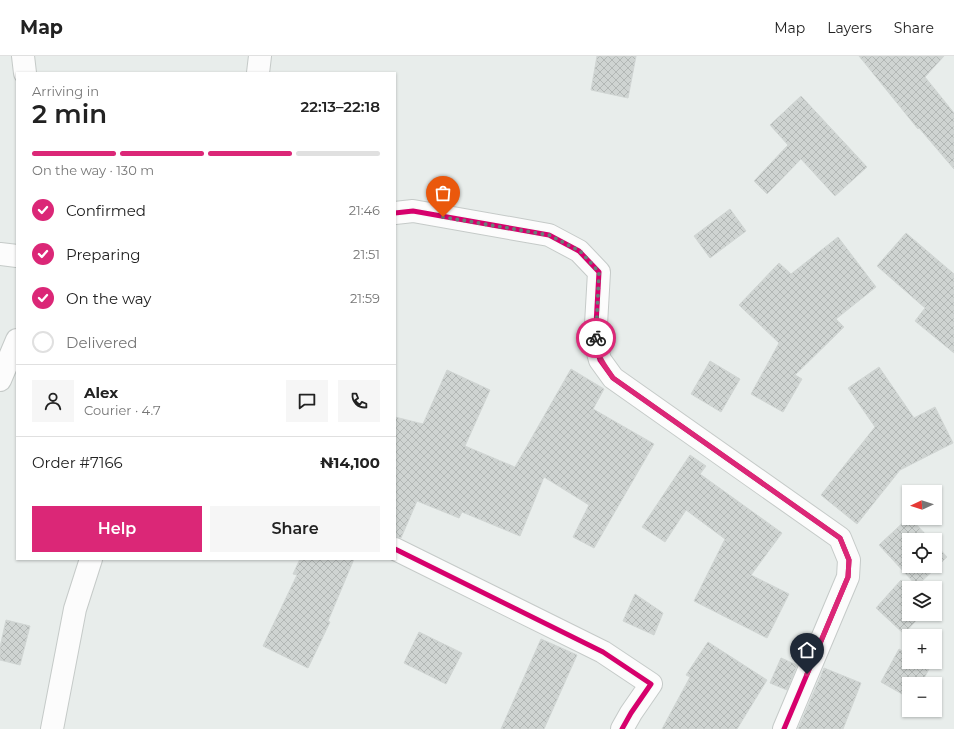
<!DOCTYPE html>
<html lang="en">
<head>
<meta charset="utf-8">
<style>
  :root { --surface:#fff; --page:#f6f6f6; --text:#222; --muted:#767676; --line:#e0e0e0; --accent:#db2777 }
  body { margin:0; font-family:Montserrat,sans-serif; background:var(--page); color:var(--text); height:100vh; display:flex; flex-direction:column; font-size:15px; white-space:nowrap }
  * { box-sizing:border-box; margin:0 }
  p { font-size:13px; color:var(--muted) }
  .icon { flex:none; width:22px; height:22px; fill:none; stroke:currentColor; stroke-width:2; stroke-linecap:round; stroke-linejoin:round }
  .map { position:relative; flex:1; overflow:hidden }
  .side { position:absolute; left:16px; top:16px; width:380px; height:488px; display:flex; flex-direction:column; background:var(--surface); border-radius:0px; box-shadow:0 1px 3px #0004 }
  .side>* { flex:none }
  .needle { width:26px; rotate:266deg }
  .fabs { position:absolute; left:902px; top:429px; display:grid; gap:8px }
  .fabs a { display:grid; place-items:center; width:40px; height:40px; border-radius:0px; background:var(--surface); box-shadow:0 1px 3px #0004; font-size:20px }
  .pin { position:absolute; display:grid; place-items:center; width:34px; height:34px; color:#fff; margin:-41px -17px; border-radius:50% 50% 50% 0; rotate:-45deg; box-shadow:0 0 4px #0007 }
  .pin .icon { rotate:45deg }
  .courier { position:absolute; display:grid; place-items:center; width:40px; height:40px; margin:-20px; border:3px solid #db2777; border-radius:50%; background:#fff; color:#222; box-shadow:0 1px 5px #0007 }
  .overview em { font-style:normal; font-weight:600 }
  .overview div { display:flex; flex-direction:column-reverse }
  .overview { display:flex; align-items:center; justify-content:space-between; height:68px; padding:0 16px }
  h1 { font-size:26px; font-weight:600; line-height:30px }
  .bar { display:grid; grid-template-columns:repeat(4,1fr); gap:6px 4px; align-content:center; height:48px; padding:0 16px }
  .bar i { height:5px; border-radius:3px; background:var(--line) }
  .bar .current { background:var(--accent) }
  .bar p { grid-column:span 4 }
  .line { display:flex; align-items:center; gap:10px; padding:0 16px; border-top:1px solid var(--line) }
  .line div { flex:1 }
  .round { display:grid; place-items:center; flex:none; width:42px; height:42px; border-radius:0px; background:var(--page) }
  ol { padding:0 16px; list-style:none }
  li { display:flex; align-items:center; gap:12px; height:44px }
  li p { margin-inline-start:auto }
  li .icon { padding:4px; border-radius:50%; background:var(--accent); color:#fff; stroke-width:4 }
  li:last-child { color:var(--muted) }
  li i { width:22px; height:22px; border:2px solid var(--line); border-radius:50% }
  .primary-button { display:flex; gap:8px; margin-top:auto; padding:8px 16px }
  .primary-button a { flex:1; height:46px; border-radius:0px; background:var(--accent); color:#fff; font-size:16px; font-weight:600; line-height:46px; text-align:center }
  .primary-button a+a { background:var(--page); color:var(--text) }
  header { display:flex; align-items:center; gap:24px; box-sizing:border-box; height:56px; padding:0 20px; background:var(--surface); border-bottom:1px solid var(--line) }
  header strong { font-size:19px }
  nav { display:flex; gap:22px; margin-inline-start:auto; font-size:14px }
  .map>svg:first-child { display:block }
  .building { fill:url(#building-cross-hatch); stroke:#d1d6d4 }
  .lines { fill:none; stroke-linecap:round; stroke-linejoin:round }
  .minor-casing { stroke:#c5cac8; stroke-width:24 }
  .minor { stroke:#fcfcfc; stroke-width:22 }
  .cycleway-casing { stroke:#f7fbf9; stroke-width:8 }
  .cycleway { stroke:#d6006c; stroke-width:5 }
  .done { stroke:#697e78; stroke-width:4; stroke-dasharray:0 7.2 }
  .route { stroke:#db2777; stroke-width:5 }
</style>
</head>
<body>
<header>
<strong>Map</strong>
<nav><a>Map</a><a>Layers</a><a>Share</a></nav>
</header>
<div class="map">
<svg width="954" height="673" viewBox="0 0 954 673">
  <defs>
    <pattern id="building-cross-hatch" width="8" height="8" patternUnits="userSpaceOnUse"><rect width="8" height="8" fill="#cfd4d2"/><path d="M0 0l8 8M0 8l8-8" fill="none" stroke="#b2b7b5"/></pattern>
  </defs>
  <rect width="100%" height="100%" fill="#e8edeb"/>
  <path class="building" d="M597 0H636L628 42 591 34Z
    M859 0H944L925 21 954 57V113L919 72 918 73Z
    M801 40 867 111 835 140 801 103 767 138 754 125 788 89 770 69Z
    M730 153 746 175 710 202 694 180Z
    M906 177 954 218V297L915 265 925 252 877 210Z
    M838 181 876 231 836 263 844 271 795 319 802 323 783 356 751 338 779 287 739 249 779 207 791 218Z
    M710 305 740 323 721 356 691 338Z
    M879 311 914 362 935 351 953 387 900 414 857 468 821 439 875 371 848 332Z
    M571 313 604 333 593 353 654 388 594 492 573 481 589 449 544 421 520 480 462 456 459 462 417 445 401 482 395 481V361L423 368 447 314 490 334 465 390 515 411Z
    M690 399 706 410 700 418 782 477 751 519 789 538 767 582 694 545 725 483 686 454 665 486 642 471Z
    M909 461 931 484H909V510H935V488L947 501 917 530 879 489Z
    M300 503H354L328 565 330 566 308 612 263 590 297 519 293 518Z
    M901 524 910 532 909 558H922L904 578 876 552Z
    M635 538 663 557 654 579 623 565Z
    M6 564 30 570 20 609 0 604V591Z
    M419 576 462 597 446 628 404 607Z
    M541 583 577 599 544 673H501Z
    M708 586 767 624 737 673H662L690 621 686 619Z
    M899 593 909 599V606H922L930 611 921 628H909V642L881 626Z
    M781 602 797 609 787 634 770 627Z
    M824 612 861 627 843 673H798Z"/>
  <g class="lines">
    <defs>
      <path id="minor" d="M23 0 25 17
        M258 17 260 0
        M395 157 413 155 549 179 579 195 599 216 595 286 600 304 613 322 840 482 849 504 848 521 784 673
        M0 198 17 200
        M0 324 17 284
        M395 493 603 596 651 628 631 657 622 673
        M52 673 75 553 91 503"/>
    </defs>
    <use href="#minor" class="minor-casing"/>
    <use href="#minor" class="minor"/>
    <defs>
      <path id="cycleway" d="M395 157 413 155 549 179 579 195 599 216 595 286 600 304 613 322 840 482 849 504 848 521 784 673
        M395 493 603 596 651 628 631 657 622 673"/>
    </defs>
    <use href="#cycleway" class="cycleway-casing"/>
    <use href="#cycleway" class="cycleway"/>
  </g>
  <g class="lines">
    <path class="done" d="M443 161 549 179 580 195 599 216 596 282"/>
    <path class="route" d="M596 282C595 298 605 310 613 322L840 482 849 504 848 521 807 618"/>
  </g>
</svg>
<div class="fabs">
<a><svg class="needle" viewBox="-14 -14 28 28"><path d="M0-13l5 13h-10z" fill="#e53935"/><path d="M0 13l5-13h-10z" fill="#767676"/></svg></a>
<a><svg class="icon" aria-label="locate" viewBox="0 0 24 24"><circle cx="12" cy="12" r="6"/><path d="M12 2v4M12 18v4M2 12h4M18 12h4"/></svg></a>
<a><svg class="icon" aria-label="layers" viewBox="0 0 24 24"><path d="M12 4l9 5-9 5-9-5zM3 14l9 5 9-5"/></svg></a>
<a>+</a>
<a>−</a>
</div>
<div class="pin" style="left:443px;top:161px;background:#ea580c"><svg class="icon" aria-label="bag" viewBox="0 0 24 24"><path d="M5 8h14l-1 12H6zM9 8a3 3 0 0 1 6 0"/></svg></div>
<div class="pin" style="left:807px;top:618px;background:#1f2937"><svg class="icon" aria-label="home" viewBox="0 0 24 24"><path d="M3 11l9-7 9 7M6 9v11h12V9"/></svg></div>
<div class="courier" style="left:596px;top:282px"><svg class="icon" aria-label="bike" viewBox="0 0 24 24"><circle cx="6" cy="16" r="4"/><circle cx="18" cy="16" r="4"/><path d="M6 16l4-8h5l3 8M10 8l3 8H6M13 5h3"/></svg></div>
<section class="side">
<div class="overview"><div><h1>2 min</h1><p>Arriving in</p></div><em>22:13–22:18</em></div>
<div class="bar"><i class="current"></i><i class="current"></i><i class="current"></i><i></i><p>On the way · 130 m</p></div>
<ol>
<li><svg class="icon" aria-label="check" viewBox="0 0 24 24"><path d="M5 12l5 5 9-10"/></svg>Confirmed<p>21:46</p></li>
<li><svg class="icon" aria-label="check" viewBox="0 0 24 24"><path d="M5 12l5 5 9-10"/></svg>Preparing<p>21:51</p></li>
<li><svg class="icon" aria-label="check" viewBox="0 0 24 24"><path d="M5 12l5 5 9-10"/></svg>On the way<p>21:59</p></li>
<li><i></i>Delivered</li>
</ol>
<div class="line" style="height:72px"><a class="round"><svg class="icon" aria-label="person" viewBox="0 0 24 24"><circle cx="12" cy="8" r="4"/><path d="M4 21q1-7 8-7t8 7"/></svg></a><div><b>Alex</b><p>Courier · 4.7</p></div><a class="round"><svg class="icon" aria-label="chat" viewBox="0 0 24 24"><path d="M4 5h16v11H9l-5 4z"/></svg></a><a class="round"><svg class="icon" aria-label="phone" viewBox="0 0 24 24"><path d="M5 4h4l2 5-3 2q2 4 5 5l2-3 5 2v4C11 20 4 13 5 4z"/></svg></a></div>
<div class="line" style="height:52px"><div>Order #7166</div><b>₦14,100</b></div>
<div class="primary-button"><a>Help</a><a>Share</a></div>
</section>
</div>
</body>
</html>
